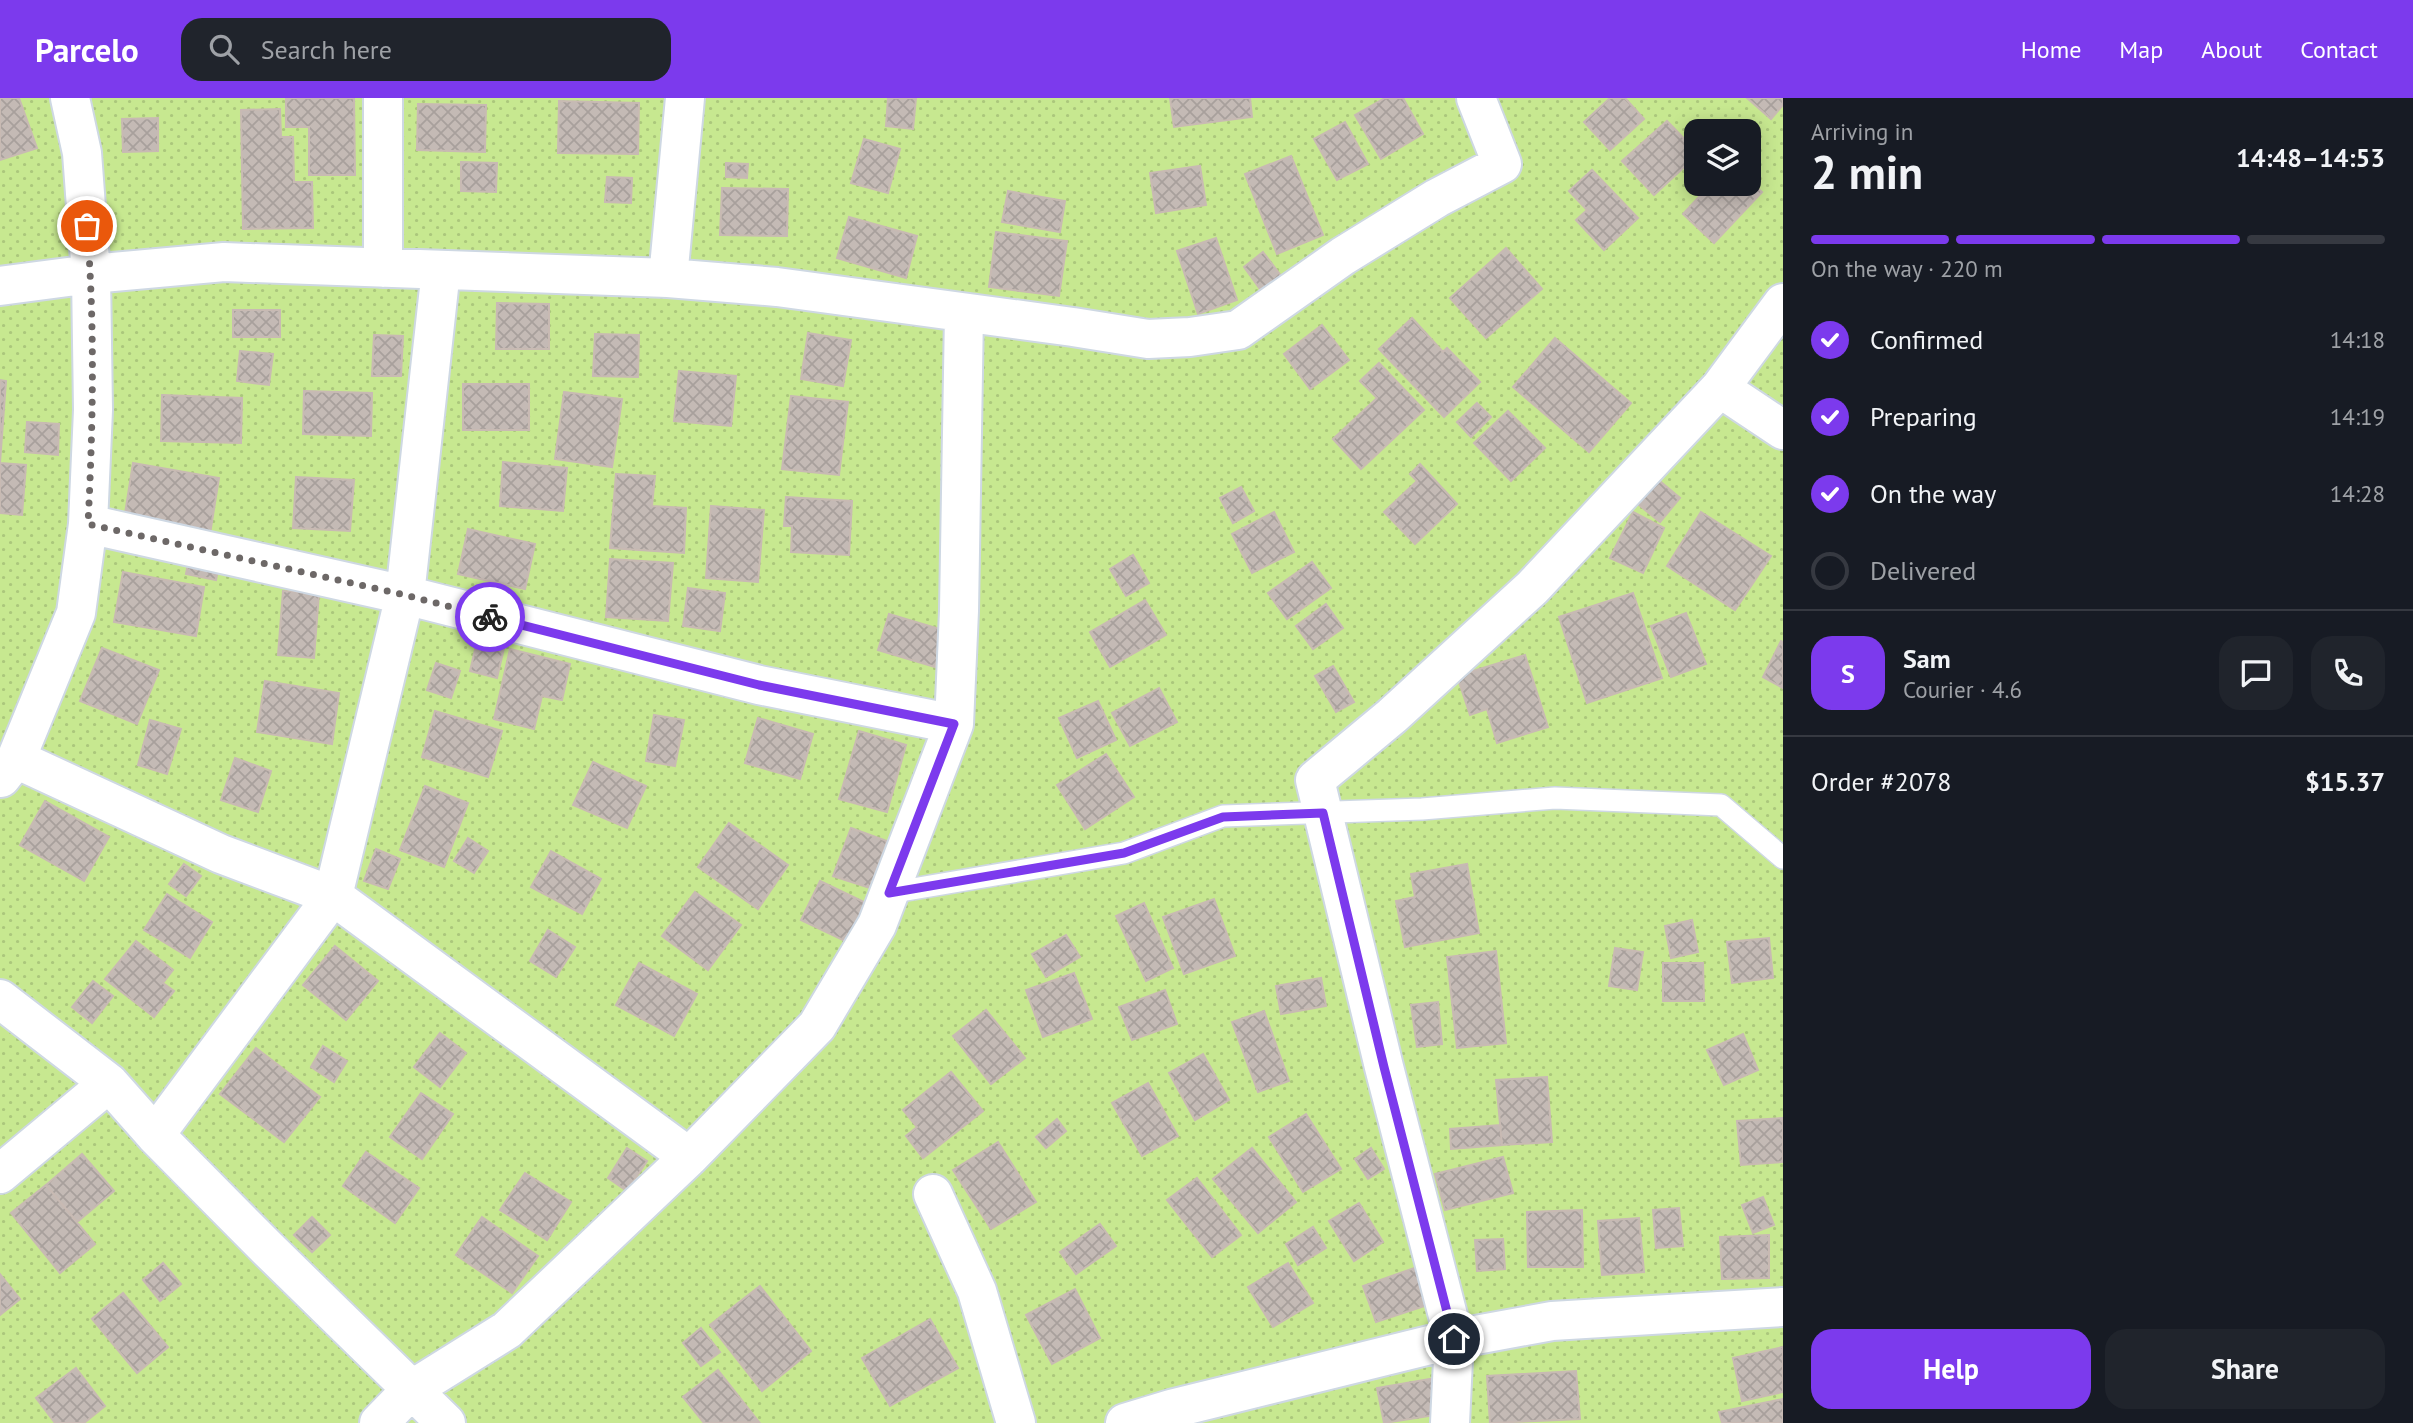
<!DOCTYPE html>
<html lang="en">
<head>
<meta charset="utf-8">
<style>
  :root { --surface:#171b24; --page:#20242c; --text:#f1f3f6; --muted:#9ea1a6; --line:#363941; --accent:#7c3aed }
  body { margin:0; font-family:"PT Sans",sans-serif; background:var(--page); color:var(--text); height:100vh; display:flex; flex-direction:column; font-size:26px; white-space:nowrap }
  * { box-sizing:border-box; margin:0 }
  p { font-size:23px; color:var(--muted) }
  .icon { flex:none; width:38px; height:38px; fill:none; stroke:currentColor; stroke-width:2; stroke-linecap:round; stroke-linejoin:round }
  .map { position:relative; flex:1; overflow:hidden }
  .details { display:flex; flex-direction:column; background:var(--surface); width:630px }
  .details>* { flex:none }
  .fabs { position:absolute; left:1684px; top:21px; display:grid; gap:14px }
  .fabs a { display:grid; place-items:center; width:77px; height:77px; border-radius:14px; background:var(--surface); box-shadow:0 4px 18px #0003; font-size:35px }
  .pin { position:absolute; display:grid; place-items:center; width:60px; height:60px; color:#fff; margin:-30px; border:4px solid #fff; border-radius:50%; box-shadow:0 2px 7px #0007 }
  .courier { position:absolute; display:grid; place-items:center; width:70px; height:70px; margin:-35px; border:5px solid #7c3aed; border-radius:50%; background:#fff; color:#222; box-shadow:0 2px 9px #0007 }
  .headline em { font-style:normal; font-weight:700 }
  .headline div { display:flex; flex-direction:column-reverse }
  .headline { display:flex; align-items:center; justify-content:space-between; height:119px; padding:0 28px }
  h1 { font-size:46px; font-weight:700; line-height:52px }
  .bar { display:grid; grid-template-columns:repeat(4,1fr); gap:10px 7px; align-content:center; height:84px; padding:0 28px }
  .bar i { height:9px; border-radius:5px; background:var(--line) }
  .bar .on { background:var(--accent) }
  .bar p { grid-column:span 4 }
  .line { display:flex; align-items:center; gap:18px; padding:0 28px; border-top:2px solid var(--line) }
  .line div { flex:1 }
  .round { display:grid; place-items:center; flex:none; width:74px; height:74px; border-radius:21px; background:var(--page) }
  ol { padding:0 28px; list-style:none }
  li { display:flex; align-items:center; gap:21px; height:77px }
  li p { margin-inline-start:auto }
  li .icon { padding:7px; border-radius:50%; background:var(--accent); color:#fff; stroke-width:4 }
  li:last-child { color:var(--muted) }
  li i { width:38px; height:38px; border:4px solid var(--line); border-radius:50% }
  .action { display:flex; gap:14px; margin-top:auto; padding:14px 28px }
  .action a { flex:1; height:80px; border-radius:21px; background:var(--accent); color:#fff; font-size:28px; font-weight:700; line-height:80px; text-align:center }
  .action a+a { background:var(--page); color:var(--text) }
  header { display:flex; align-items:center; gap:42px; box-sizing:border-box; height:98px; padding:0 35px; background:var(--accent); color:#fff }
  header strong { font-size:33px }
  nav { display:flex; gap:38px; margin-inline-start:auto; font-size:24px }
  .search { width:490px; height:63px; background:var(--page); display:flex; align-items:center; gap:18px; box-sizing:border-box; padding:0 24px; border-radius:21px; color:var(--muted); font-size:26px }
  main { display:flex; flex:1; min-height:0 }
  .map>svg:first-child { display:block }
  .park { fill:url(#park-dots); fill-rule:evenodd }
  .building { fill:url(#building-cross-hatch); stroke:#c8bab3; stroke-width:2 }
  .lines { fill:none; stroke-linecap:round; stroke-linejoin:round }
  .lane-casing { stroke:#ced8e3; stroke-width:24 }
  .street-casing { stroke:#ced8e3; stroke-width:42 }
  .lane { stroke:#fff; stroke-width:21 }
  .street { stroke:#fff; stroke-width:38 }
  .done { stroke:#6d6867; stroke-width:7; stroke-dasharray:0 12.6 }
  .route { stroke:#7c3aed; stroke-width:9 }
</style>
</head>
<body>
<header>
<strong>Parcelo</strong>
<div class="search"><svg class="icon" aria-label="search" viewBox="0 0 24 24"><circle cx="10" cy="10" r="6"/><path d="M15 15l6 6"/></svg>Search here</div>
<nav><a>Home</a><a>Map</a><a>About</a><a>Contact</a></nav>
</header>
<main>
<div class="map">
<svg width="1783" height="1325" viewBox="0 0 1783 1325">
  <defs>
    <pattern id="park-dots" width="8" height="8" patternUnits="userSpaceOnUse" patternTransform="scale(1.75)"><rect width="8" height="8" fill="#c7e890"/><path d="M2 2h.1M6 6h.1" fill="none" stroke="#abc77c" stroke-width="1.8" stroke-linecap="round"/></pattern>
    <pattern id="building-cross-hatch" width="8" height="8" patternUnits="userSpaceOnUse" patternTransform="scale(1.75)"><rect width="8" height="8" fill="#c4bab5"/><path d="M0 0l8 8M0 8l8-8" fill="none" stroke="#a8a09c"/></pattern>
  </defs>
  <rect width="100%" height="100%" fill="#ecded9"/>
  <path class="park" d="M0 0H1783V1325H0ZM1696 33H1748V86H1696Z"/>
  <path class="building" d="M0 0H19L37 50 0 62Z
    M286 0H354L355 77H309V29H286Z
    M888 0H916L913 31 886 28Z
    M1170 0H1250L1252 19 1174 29Z
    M1385 0H1403L1423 36 1381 61 1355 17Z
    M1610 0H1625L1644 21 1610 52 1584 24Z
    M1747 0H1783V7L1771 21Z
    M559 3 639 5 638 56 558 55Z
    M418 6 486 7 485 54 417 52Z
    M280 11 281 39H293L294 84H312L313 130 243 131 241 12Z
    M158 20V53L123 54 122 21Z
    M1667 23 1696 53V58L1654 97 1622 63Z
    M1345 24 1368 66 1337 82 1314 41Z
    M864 41 900 51 888 95 851 85Z
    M1291 58 1323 137 1277 156 1245 76Z
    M461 64 497 65 496 94 461 93Z
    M726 65 748 66 747 80 726 79Z
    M1200 68 1206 107 1156 115 1150 75Z
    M1592 72 1638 120 1604 152 1576 122 1587 112 1569 93Z
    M607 79 632 80 631 105 605 104Z
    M1748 82 1762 94 1714 145 1683 116 1711 86H1748Z
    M722 90 788 91 787 138 720 137Z
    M1008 93 1065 103 1060 134 1002 124Z
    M849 119 917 138 906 180 837 160Z
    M996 134 1067 143 1059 198 989 189Z
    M1216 140 1237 202 1198 216 1177 153Z
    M1506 150 1542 191 1486 240 1450 200Z
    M1263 154 1285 183 1265 198 1244 169Z
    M497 205 549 206V251H496Z
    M233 212H280V239H233Z
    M1412 220 1443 254 1447 250 1480 284 1444 319 1379 251Z
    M1322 227 1349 262 1310 291 1284 256Z
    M808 235 851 242 843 288 801 281Z
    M595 236 639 237 638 279 593 278Z
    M374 237 403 238 401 278H372Z
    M1555 240 1631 305 1589 354 1513 289Z
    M240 253 273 256 269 287 237 283Z
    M1379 265 1424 312 1361 371 1333 341 1377 300 1360 283Z
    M679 273 736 278 731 328 674 323Z
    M0 282 6 283 0 365Z
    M463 286H529V332H463Z
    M304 293 372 295 371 338 303 336Z
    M564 294 622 301 612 369 555 361Z
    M162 297 242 300 241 345 161 343Z
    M791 298 848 304 839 377 782 371Z
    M1477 305 1491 319 1471 339 1457 324Z
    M1508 313 1545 350 1511 383 1474 345Z
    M27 324 59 326 58 357 25 354Z
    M503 364 567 370 563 413 500 408Z
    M0 365 26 367 22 417 0 415Z
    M133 365 219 380 210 436 124 422Z
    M1420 366 1457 406 1415 446 1384 414 1417 383 1410 376Z
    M616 376 655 378 652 408 686 410 684 455 610 450Z
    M296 379 354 382 350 433 293 430Z
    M1655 379 1680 400 1660 424 1634 403Z
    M1241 389 1254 413 1233 425 1220 400Z
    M786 399 852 403 849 457 791 454 792 428H784Z
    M711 408 764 412 758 484 706 480Z
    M1274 414 1294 454 1252 475 1232 436Z
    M1633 414 1664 430 1643 475 1610 460Z
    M1701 414 1771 458 1735 512 1667 468Z
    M468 431 535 446 525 491 458 476Z
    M190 456 220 462 216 482 186 476Z
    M1133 457 1149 485 1126 498 1110 471Z
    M610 461 673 465 668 523 606 519Z
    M1312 464 1331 490 1287 521 1268 495Z
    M123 474 204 489 196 538 114 524Z
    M688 490 725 495 720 533 683 528Z
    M283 493 319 495 314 560 278 557Z
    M1633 495 1662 580 1587 605 1559 519Z
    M1145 502 1166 537 1110 569 1090 534Z
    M1326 506 1343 530 1313 551 1296 528Z
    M1686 515 1706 566 1671 579 1651 528Z
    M889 516 946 533 935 569 878 552Z
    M478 539 505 546 497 580 470 573Z
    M1781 543 1783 544V590L1763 579Z
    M102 550 159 572 137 626 80 603Z
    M510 551 570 566 562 602 542 598 534 631 494 621Z
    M1525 557 1548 629 1497 645 1487 611 1470 617 1457 578Z
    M436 565 460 573 451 600 427 592Z
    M1333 568 1354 604 1336 614 1315 578Z
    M265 583 339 595 332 646 257 634Z
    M1159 590 1177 624 1130 648 1112 615Z
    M1098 603 1116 642 1077 660 1059 620Z
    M435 613 502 633 488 679 422 659Z
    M654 617 684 622 675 668 646 663Z
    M758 620 813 636 800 681 745 665Z
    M150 622 181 631 167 676 138 667Z
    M859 633 906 647 887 714 839 701Z
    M1106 656 1134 699 1085 731 1057 687Z
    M235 660 271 673 258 714 221 702Z
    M593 664 646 688 627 730 573 707Z
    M425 688 468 705 444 769 400 752Z
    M45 703 109 739 84 783 20 747Z
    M729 725 788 767 758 811 698 769Z
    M851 730 887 743 870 790 833 778Z
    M468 740 488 753 474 775 454 763Z
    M376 751 400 761 388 791 364 783Z
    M551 753 601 781 582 816 531 789Z
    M184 766 201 778 186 798 169 786Z
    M1467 766 1479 835 1405 849 1396 803 1415 799 1411 776Z
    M820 783 866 805 847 844 801 822Z
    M695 794 741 827 708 872 662 838Z
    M167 796 212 824 190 860 144 832Z
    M1214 801 1235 858 1184 876 1163 819Z
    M1144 805 1173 870 1146 883 1116 818Z
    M1692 822 1698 854 1671 860 1665 828Z
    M548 832 575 849 556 879 530 863Z
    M1066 837 1080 859 1046 879 1032 856Z
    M1769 840 1773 880 1732 885 1727 844Z
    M136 843 173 872 163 885 174 893 154 919 105 881Z
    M335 848 378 883 346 922 303 887Z
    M1615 850 1643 854 1637 892 1609 888Z
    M1496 853 1506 945 1457 950 1447 859Z
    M639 865 697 896 674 938 616 907Z
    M1663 865H1703L1704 903H1663Z
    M1074 875 1092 921 1043 939 1026 892Z
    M1321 880 1326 908 1281 916 1276 888Z
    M93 883 113 898 92 925 72 909Z
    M1165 892 1177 926 1132 942 1119 909Z
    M1438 904 1442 946 1417 949 1411 907Z
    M986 912 1025 960 991 986 953 938Z
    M1264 913 1289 983 1258 994 1232 924Z
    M440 935 466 955 440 989 414 969Z
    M1743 936 1758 972 1724 987 1707 952Z
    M323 948 347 963 334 984 311 969Z
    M256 950 320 999 284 1044 220 996Z
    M1203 956 1229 1002 1195 1022 1169 975Z
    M951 974 983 1013 923 1060 906 1038 917 1029 903 1012Z
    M1547 979 1552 1044 1502 1047 1496 982Z
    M1148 985 1178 1038 1142 1058 1112 1005Z
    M421 995 453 1016 422 1061 390 1039Z
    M1306 1016 1341 1071 1303 1094 1269 1039Z
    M1783 1020V1064L1741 1067 1737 1023Z
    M1057 1021 1066 1033 1046 1050 1036 1039Z
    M1500 1027 1502 1047 1451 1051 1450 1031Z
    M998 1044 1036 1104 991 1131 953 1072Z
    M627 1050 647 1063 627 1093 608 1080Z
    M1252 1050 1296 1104 1258 1135 1213 1081Z
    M1371 1050 1384 1071 1368 1081 1355 1061Z
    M366 1054 419 1090 395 1125 343 1088Z
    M82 1056 114 1093 77 1124 46 1087Z
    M1503 1059 1513 1095 1445 1112 1435 1076Z
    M525 1075 571 1104 547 1142 500 1112Z
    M1197 1080 1241 1137 1212 1159 1167 1102Z
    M46 1087 95 1146 60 1175 11 1115Z
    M1763 1099 1774 1127 1753 1135 1742 1107Z
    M1359 1105 1383 1144 1354 1163 1329 1123Z
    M1679 1110 1683 1148 1656 1150 1653 1112Z
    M1582 1112 1583 1169H1528L1527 1114Z
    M312 1119 330 1137 312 1154 294 1137Z
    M482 1119 538 1158 512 1195 456 1157Z
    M1639 1120 1644 1174 1602 1177 1598 1123Z
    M1100 1126 1116 1148 1076 1176 1060 1154Z
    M1313 1129 1326 1150 1298 1167 1286 1146Z
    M1769 1137V1180L1722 1181 1720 1139Z
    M1503 1141 1505 1171 1477 1173 1475 1142Z
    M163 1165 181 1186 160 1203 143 1182Z
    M1288 1165 1313 1205 1273 1229 1248 1189Z
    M1420 1168 1434 1205 1376 1224 1363 1188Z
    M0 1176 20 1201 0 1217Z
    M760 1188 811 1253 762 1293 710 1227Z
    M1075 1191 1100 1240 1052 1266 1026 1217Z
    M123 1195 168 1249 137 1275 92 1221Z
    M930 1221 958 1270 890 1308 862 1260Z
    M701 1230 720 1254 701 1268 683 1245Z
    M1783 1249V1294L1742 1303 1733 1260Z
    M76 1270 105 1308 84 1325H55L36 1300Z
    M718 1272 759 1324 704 1325 683 1299Z
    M1576 1273 1580 1321 1490 1325 1487 1278Z
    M1436 1280 1442 1316 1384 1325 1377 1290Z
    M1783 1301V1325H1722L1719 1314Z"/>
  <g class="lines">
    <defs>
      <path id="lane" d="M889 795 1124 755 1223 718 1422 711 1555 700 1721 707 1783 760"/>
      <path id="street" d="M383 0V170
        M668 180 685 0
        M0 188 91 176 224 164 668 180 777 189 1073 229 1148 241 1190 239 1238 232 1343 158 1437 100 1502 66 1476 0
        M1720 290 1783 332
        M88 426 405 497 759 587 954 626
        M16 661 221 756 333 798 689 1059
        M1 680 16 661 76 515 88 426 93 312 91 176 82 55 70 0
        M0 901 109 985 155 1037 268 1151 446 1325
        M155 1037 333 798 405 497 441 172
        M0 1076 109 985
        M933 1096 977 1193 1016 1325
        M379 1325 411 1292 507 1232 689 1059 817 928 877 827 954 626 959 513 964 215
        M1125 1325 1171 1311 1454 1241 1552 1223 1783 1209
        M1450 1325 1454 1241 1384 969 1315 682 1392 618 1532 490 1720 290 1783 205"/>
    </defs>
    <use href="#lane" class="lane-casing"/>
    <use href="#street" class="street-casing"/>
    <use href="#lane" class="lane"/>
    <use href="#street" class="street"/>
  </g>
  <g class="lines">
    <path class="done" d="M87 128C95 227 93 327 88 426L405 497 490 519"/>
    <path class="route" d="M490 519 759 587 954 626 889 795 1124 755 1223 719 1323 715 1384 969 1454 1241"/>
  </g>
</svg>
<div class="fabs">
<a><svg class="icon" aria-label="layers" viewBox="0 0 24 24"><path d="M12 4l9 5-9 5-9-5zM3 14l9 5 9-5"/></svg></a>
</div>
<div class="pin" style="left:87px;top:128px;background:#ea580c"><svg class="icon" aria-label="bag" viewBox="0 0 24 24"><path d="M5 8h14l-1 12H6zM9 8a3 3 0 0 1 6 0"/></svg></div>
<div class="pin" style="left:1454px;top:1241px;background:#1f2937"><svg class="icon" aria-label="home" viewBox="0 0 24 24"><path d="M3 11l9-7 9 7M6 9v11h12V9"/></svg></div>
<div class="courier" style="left:490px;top:519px"><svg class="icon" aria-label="bike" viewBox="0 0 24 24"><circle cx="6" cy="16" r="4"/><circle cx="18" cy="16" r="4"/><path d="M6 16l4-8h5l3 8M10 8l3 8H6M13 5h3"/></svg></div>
</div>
<section class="details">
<div class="headline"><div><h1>2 min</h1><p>Arriving in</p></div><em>14:48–14:53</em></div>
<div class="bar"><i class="on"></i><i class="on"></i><i class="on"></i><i></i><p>On the way · 220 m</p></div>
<ol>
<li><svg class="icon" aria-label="check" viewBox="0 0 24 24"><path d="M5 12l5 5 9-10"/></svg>Confirmed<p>14:18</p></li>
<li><svg class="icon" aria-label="check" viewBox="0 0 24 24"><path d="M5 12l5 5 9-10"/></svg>Preparing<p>14:19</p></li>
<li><svg class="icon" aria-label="check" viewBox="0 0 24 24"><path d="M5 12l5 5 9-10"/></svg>On the way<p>14:28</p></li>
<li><i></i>Delivered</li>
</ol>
<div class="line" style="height:126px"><b class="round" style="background:var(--accent);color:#fff">S</b><div><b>Sam</b><p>Courier · 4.6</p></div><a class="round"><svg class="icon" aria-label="chat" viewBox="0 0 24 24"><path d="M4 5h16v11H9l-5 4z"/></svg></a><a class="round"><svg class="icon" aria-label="phone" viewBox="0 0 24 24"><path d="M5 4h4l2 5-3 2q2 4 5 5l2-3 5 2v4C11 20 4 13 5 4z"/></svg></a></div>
<div class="line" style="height:91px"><div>Order #2078</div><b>$15.37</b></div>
<div class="action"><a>Help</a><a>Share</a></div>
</section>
</main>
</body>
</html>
